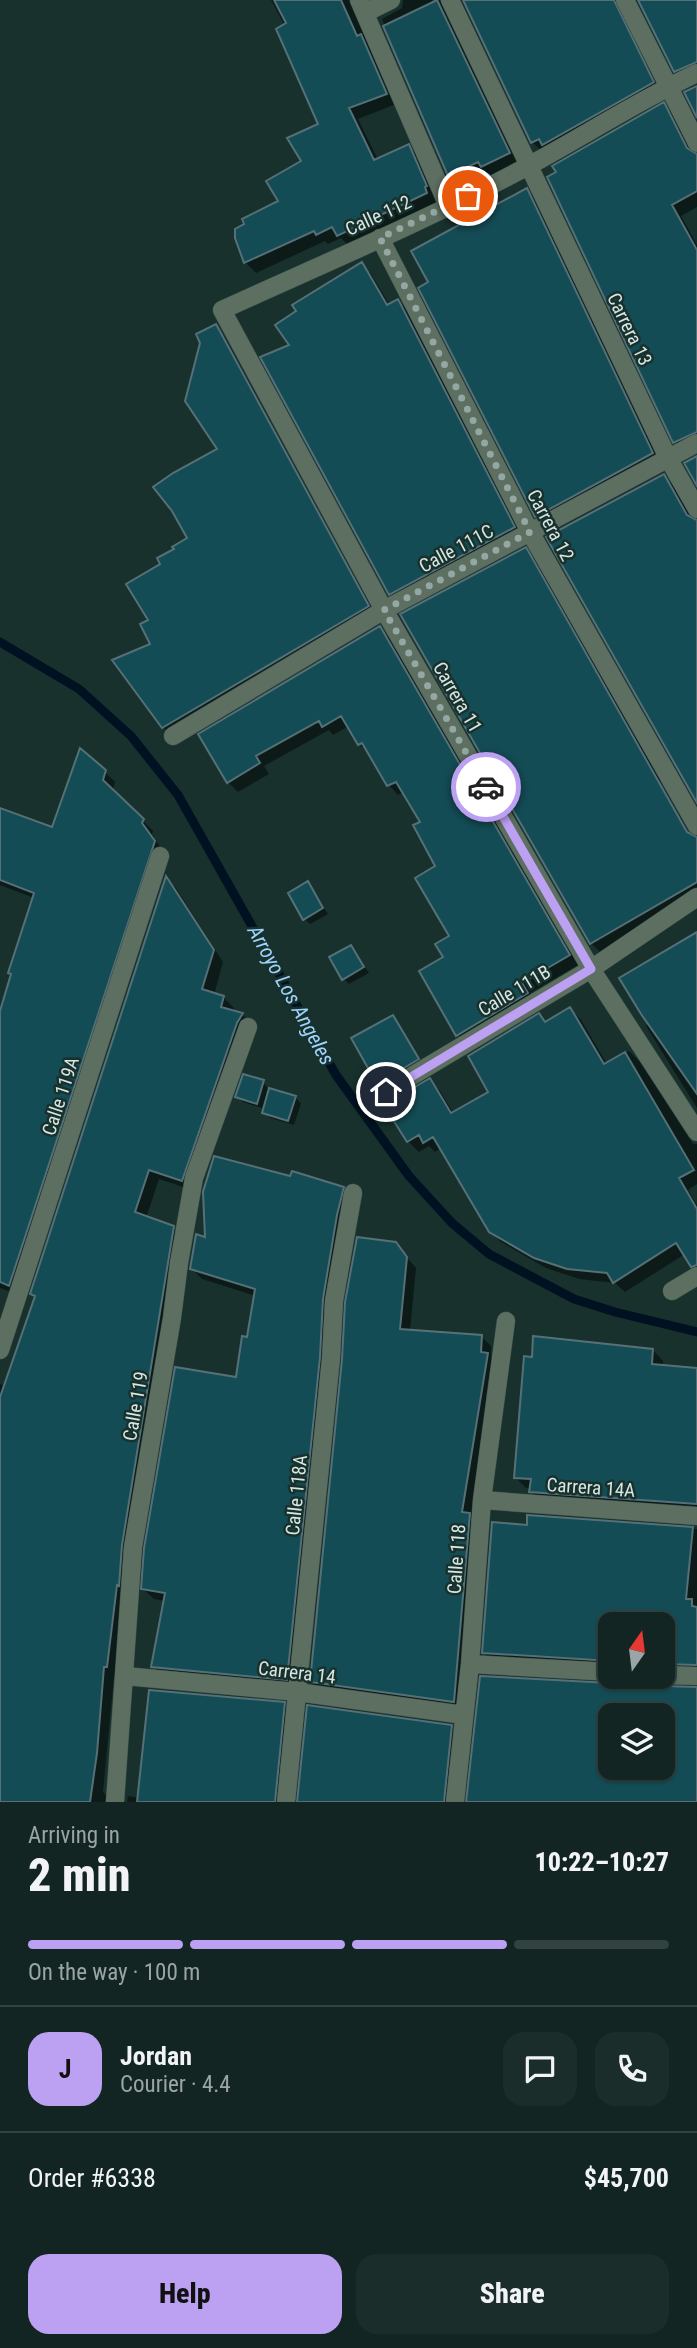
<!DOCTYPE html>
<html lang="en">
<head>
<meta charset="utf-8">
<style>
  :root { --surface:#122522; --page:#1b2d2a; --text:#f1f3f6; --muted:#9ca5a5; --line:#314240; --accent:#bca0f2 }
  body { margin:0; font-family:"Roboto Condensed",sans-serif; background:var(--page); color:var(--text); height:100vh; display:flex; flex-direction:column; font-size:26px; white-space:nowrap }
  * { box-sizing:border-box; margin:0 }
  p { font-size:23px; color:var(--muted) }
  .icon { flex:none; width:38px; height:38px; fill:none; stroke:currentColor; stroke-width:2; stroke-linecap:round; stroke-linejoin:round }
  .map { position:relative; height:1802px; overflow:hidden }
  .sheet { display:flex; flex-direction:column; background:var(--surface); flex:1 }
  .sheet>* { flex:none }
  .needle { width:46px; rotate:14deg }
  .controls { position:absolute; left:598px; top:1612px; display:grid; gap:14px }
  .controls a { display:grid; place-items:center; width:77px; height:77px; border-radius:14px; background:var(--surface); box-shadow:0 2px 5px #0004,0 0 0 2px var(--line); font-size:35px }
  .pin { position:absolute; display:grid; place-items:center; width:60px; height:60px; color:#fff; margin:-30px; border:4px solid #fff; border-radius:50%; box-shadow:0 2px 7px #0007 }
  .courier { position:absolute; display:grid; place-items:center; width:70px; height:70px; margin:-35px; border:5px solid #bca0f2; border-radius:50%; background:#fff; color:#222; box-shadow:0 2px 9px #0007 }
  .headline em { font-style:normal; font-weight:800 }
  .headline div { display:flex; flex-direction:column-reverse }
  .headline { display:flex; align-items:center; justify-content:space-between; height:119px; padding:0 28px }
  h1 { font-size:46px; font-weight:800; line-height:52px }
  .bar { display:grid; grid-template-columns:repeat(4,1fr); gap:10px 7px; align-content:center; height:84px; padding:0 28px }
  .bar i { height:9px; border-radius:5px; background:var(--line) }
  .bar .active { background:var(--accent) }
  .bar p { grid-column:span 4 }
  .line { display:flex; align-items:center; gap:18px; padding:0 28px; border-top:2px solid var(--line) }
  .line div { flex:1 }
  .round { display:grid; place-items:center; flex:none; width:74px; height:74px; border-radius:21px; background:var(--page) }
  .primary-button { display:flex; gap:14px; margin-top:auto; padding:14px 28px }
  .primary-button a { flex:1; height:80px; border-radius:21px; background:var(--accent); color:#111; font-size:28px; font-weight:800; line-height:80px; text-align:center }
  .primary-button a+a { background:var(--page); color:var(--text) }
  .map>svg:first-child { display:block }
  .shadow { fill:#0007; fill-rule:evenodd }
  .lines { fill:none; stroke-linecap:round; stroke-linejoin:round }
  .stream { stroke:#001222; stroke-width:9 }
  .building { fill:#144c55; stroke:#557076; stroke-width:2; fill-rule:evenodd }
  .minor-casing { stroke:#374e4a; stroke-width:19 }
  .minor { stroke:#5d6f60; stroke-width:18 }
  .done { stroke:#94a7a3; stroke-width:7; stroke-dasharray:0 12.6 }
  .route { stroke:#bca0f2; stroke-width:9 }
  .labels { text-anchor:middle; stroke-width:5; stroke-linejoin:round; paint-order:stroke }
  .street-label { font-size:19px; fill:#d7e6e2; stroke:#18312d }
  .water-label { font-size:21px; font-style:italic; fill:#9dd3fd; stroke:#18312d }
</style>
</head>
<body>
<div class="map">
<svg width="697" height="1802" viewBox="0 0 697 1802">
  <rect width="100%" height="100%" fill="#18312d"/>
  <path class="shadow" d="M271 0H365L396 104 358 119 378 160 408 146 419 156 436 197 434 198 437 204 349 246 341 238 328 244 325 241 256 273 245 262 234 231 281 202 303 161 320 125 285 26Z
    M403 0H432L433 3 439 0 449 11 519 164 493 177 488 172 459 186 449 175 382 19 402 8Z
    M465 0H631L663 93 543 152 532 142Z
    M640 0H697V76L686 81 675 71Z
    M664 105 674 115 695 156H697V207L681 216 697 245V447L685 452 675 442Z
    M527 190 537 200 662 464 547 526 536 516Z
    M361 264 371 274 390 306 398 301 408 311 524 538 400 604 390 594 291 346Z
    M216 326 222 333 374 613 169 733 163 727 150 621 163 565 189 538 220 450Z
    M663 476 674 486 695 520 697 521V799Z
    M525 549 535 559 661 780 644 790 697 880V897L601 953 591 943Z
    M380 628 389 638 578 965 530 993 536 1004 467 1045 458 1035 421 972 445 958 452 937 438 867 422 822 404 792 398 795 389 785 370 753 359 744 349 726 333 735 329 730 264 766 269 774 238 792 228 782Z
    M104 771 115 782 113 791 153 831 152 834 164 853 19 1295 0 1288V1017L34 898 0 885V810L54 830Z
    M166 879 176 888 223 962 214 995 223 997 234 1008 232 1012 243 1015 253 1025 192 1190 159 1179 146 1218 173 1228 184 1238 117 1677 114 1676 103 1792 112 1802H0V1384L4 1386 37 1298 32 1293Z
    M307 883 328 914 310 924 305 919Z
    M697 934V1108L646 1026Z
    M351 947 369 973 349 984 344 979Z
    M570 1009 581 1020 607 1064 629 1051 640 1062 693 1144H697V1184L688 1190 697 1205V1271L685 1254 625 1292 615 1283 579 1279 546 1268 501 1242 490 1231 442 1148 435 1152 429 1146 419 1152 408 1141 393 1116 430 1080 440 1091 454 1114 491 1092 539 1015 547 1023Z
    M392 1017 423 1065 384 1089 379 1083Z
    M263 1082 268 1089 295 1097 301 1103 294 1125 270 1118 264 1112 265 1109 243 1102 237 1097Z
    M292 1178 343 1188 353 1198 297 1689 164 1677 153 1666 165 1601 154 1599 143 1589 238 1379 256 1296 202 1279 192 1269 207 1239Z
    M395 1244 416 1268 410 1331 481 1336 491 1346V1358L498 1365 472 1517 479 1525 464 1711 321 1692 311 1682Z
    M653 1350 663 1361V1366L697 1369V1514L542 1502 531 1491 532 1489 526 1488 516 1478Z
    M529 1517 697 1529V1675H667L660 1687 697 1689V1802H482L611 1685 621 1680 623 1676H663V1624H611V1670L494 1663 484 1653 528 1527ZM611 1715H663V1768H611Z
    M284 1704 294 1714 286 1802H127L128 1796 140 1798Z
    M451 1726 462 1737 455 1802H299Z"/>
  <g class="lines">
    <path class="stream" d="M0 642 79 689 131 736 178 795 336 1075 409 1176 452 1223 489 1254 574 1299 615 1312 697 1332"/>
  </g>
  <path class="building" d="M274 0H341L357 36 361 34 387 94 349 108 374 160 409 144 427 186 425 187 427 193 337 236 332 227 316 235 314 231 244 263 235 238V229L244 224 242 219 278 201 266 181 301 161 287 138 318 124 276 29 286 23Z
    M437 0 510 153 481 167 478 162 448 176 383 26Z
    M463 0H614L654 82 542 145 539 139 531 143Z
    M638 0H697V62L674 72Z
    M697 86V118L684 92Z
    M664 102 687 148 697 154V191L672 205 697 250V432L673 443 547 177 556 172 552 166Z
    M527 188 653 453 535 517 418 288 428 282 411 251Z
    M362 262 387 305 398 299 515 527 389 595 260 357 289 345 275 325 296 311 292 305Z
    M216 324 369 606 162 728 112 660 150 644 140 624 148 620 126 584 160 564 157 558 174 549 172 547 187 538 172 511 153 487 173 473 217 449 185 401 200 343 196 334Z
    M697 456V486L684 463Z
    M664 474 687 515 697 520V803L546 537Z
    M526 547 687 832 697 837V882L590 944 400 614Z
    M380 626 570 955 522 983 528 993 456 1036 419 971 443 957 435 944 449 936 415 878 435 866 413 825 420 822 396 782 387 786 362 743 358 745 341 716 322 727 319 721 256 756 260 763 227 783 198 734Z
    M80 748 106 770 103 780 144 819 142 823 155 841 9 1286 0 1282V1011L11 974 8 973 34 893 0 880V808L52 827Z
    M166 876 214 950 202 989 224 996 221 1007 243 1013 237 1023 182 1181 149 1170 135 1212 174 1226 122 1545 119 1586 117 1585 107 1667H104L97 1753 90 1802H0V1397L35 1296 30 1294Z
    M308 881 323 908 303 920 288 893Z
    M697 932V1094L641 1014 619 978Z
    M351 945 364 967 342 980 329 957Z
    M570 1007 604 1064 625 1052 694 1170 679 1178 697 1209V1265L691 1267 676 1243 613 1283 607 1273 567 1269 534 1258 489 1232 433 1137 423 1143 419 1135 407 1142 390 1115 394 1113 388 1103 430 1078 451 1113 488 1092 468 1056 539 1013 545 1022Z
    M393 1015 419 1059 377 1084 351 1038Z
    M243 1074 264 1080 257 1104 235 1097Z
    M269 1088 296 1096 288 1121 262 1113Z
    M214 1156 290 1176 292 1171 344 1187 337 1215 323 1299 320 1357 287 1680 151 1667 165 1593 141 1589 144 1548 175 1367 236 1377 242 1336 247 1337 255 1289 190 1269 196 1234 205 1237 203 1192Z
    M357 1237 396 1242 407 1257 400 1329 482 1335 481 1352 488 1353 462 1512 470 1513 454 1702 310 1682 342 1359 345 1302Z
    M533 1336 653 1349 652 1364 697 1368V1504L529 1492 531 1479 514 1478 524 1356 532 1357Z
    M527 1515 693 1527 686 1599H692V1606L697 1607V1665L663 1664V1624H611V1661L482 1653 492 1522 527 1525Z
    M480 1676 610 1683 620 1678 654 1681 663 1686 697 1687V1802H466ZM611 1715H663V1768H611Z
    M149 1690 285 1702 275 1802H137Z
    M307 1705 452 1725 444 1802H297Z"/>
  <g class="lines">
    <defs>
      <path id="minor" d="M359 0 448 206
        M450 0 668 458 697 509
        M625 0 697 143
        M365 13 391 0
        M697 73C639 100 586 135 530 165 430 219 325 263 222 310L384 610 591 969 697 1132
        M380 238 530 532 697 826
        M173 736 384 610 697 443
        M385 1092 591 969 697 897
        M672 1291 697 1276
        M0 1350 160 856
        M482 1500 697 1516
        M470 1664 611 1672
        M663 1675 697 1676
        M125 1676 297 1692 464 1715
        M115 1802 133 1547 172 1318 179 1263 194 1178 248 1027
        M286 1802 331 1358 334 1301 353 1193
        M455 1802 470 1664 482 1500 506 1321"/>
    </defs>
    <use href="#minor" class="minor-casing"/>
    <use href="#minor" class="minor"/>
  </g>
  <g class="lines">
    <path class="done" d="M468 196 380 238 530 532 384 610 486 787"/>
    <path class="route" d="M386 1092 591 969 486 787"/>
  </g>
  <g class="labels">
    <g class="street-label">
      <text transform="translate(378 215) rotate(-25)" y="7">Calle 112</text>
      <text transform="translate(630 329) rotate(64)" y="7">Carrera 13</text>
      <text transform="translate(551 525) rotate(62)" y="7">Carrera 12</text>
      <text transform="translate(456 548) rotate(-28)" y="7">Calle 111C</text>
      <text transform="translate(458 697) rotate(60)" y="7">Carrera 11</text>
      <text transform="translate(514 990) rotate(-31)" y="7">Calle 111B</text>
      <text transform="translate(60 1096) rotate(-72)" y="7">Calle 119A</text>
      <text transform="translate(135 1406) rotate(-80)" y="7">Calle 119</text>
      <text transform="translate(591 1487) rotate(4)" y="7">Carrera 14A</text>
      <text transform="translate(296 1495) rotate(-84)" y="7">Calle 118A</text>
      <text transform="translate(456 1559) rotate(-86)" y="7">Calle 118</text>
      <text transform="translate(297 1672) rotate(7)" y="7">Carrera 14</text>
    </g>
    <g class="water-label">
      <text transform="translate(291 995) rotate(61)" y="7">Arroyo Los Angeles</text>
    </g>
  </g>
</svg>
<div class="controls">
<a><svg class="needle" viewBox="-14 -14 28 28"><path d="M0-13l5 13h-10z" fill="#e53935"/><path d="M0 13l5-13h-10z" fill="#9ca5a5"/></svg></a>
<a><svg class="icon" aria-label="layers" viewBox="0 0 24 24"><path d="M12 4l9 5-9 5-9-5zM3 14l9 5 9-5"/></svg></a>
</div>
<div class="pin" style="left:468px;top:196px;background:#ea580c"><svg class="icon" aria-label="bag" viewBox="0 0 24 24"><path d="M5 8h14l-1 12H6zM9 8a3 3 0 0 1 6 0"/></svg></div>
<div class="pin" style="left:386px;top:1092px;background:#1f2937"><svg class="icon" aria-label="home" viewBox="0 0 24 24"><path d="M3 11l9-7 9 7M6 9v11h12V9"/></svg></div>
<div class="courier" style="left:486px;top:787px"><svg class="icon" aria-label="car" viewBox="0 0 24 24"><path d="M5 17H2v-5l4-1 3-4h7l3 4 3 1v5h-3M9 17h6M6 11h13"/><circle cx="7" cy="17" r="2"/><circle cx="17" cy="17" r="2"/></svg></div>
</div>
<section class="sheet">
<div class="headline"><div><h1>2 min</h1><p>Arriving in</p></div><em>10:22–10:27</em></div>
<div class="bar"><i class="active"></i><i class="active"></i><i class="active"></i><i></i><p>On the way · 100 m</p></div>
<div class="line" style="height:126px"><b class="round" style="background:var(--accent);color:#111">J</b><div><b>Jordan</b><p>Courier · 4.4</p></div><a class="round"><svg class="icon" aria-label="chat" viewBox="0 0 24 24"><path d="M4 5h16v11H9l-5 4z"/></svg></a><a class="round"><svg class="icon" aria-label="phone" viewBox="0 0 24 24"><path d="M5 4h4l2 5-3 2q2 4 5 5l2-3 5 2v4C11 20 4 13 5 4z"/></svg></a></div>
<div class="line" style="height:91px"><div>Order #6338</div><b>$45,700</b></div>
<div class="primary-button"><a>Help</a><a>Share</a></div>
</section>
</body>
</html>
